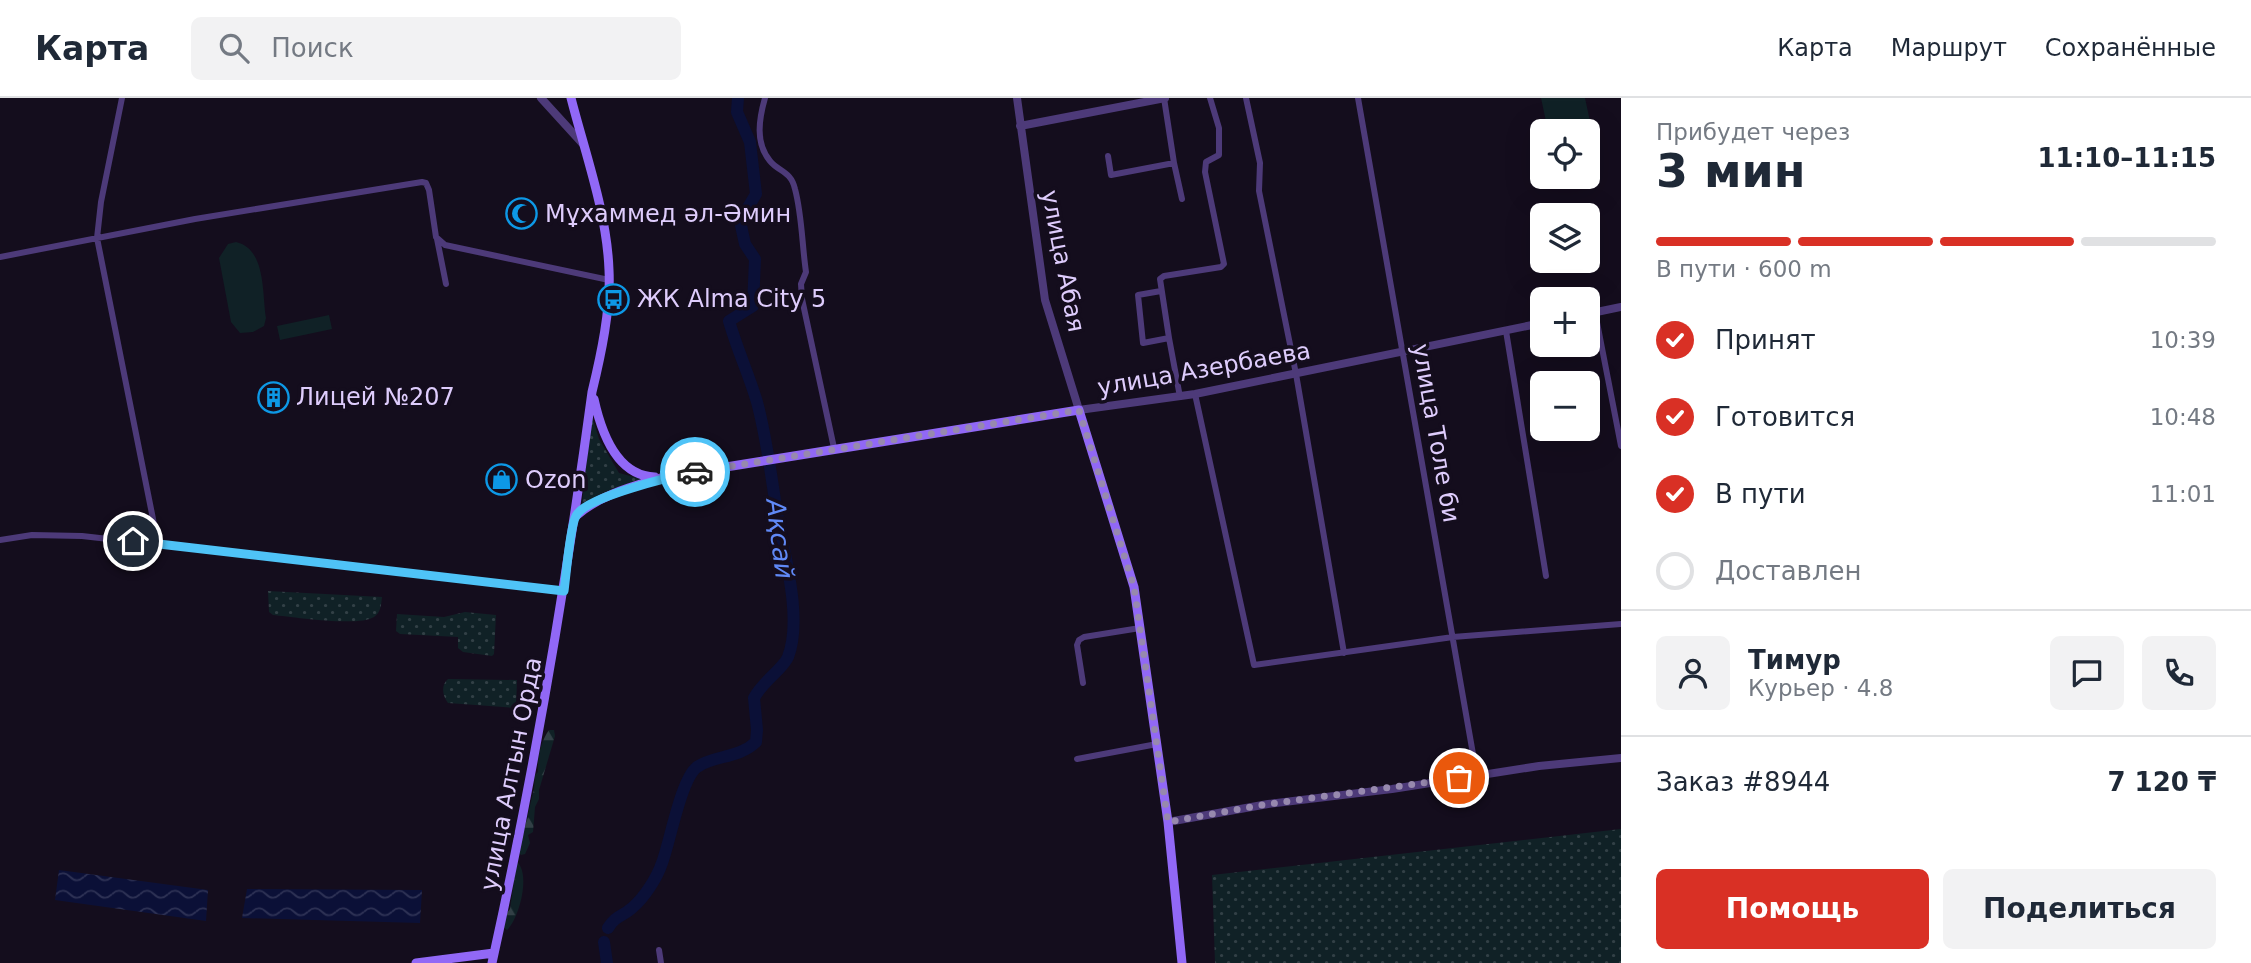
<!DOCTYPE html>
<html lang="ru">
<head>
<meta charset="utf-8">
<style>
  :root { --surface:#fff; --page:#f2f2f3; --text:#1f2937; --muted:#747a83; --line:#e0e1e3; --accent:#d93025 }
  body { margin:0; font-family:"DejaVu Sans",sans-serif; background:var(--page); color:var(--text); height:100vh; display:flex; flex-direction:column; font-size:26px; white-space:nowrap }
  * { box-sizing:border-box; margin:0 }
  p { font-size:23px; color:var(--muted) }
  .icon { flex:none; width:38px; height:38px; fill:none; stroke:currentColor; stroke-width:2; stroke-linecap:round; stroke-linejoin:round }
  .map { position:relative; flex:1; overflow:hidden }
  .drawer { display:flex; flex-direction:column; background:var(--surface); width:630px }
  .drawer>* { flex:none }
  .buttons { position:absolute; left:1530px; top:21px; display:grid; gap:14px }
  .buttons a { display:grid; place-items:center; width:70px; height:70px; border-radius:10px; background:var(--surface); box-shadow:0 7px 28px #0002; font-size:35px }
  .pin { position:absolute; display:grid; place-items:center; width:60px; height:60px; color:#fff; margin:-30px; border:4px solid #fff; border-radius:50%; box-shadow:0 2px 7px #0007 }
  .courier { position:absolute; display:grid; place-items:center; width:70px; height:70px; margin:-35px; border:5px solid #4fc3f7; border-radius:50%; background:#fff; color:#222; box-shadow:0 2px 9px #0007 }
  .head em { font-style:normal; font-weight:700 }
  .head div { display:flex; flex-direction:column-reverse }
  .head { display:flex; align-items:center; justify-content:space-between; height:119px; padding:0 35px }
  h1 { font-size:46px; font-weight:700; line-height:52px }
  .bar { display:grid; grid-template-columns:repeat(4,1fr); gap:10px 7px; align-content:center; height:84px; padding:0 35px }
  .bar i { height:9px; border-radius:5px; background:var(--line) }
  .bar .selected { background:var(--accent) }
  .bar p { grid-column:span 4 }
  .line { display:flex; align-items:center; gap:18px; padding:0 35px; border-top:2px solid var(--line) }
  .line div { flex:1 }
  .round { display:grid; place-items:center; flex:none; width:74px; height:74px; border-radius:10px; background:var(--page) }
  ol { padding:0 35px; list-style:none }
  li { display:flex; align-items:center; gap:21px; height:77px }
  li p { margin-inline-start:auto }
  li .icon { padding:7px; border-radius:50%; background:var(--accent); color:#fff; stroke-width:4 }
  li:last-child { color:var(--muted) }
  li i { width:38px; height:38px; border:4px solid var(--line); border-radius:50% }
  .action { display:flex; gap:14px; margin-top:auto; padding:14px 35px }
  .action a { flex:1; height:80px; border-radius:10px; background:var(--accent); color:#fff; font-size:28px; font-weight:700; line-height:80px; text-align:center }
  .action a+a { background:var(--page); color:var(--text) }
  header { display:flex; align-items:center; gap:42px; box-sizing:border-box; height:98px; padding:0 35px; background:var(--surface); border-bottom:2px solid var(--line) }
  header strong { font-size:33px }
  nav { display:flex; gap:38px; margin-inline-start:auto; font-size:24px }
  .search { width:490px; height:63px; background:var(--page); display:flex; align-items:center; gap:18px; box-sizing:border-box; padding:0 24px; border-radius:10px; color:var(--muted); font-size:26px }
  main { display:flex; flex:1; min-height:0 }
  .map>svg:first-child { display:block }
  .grass { fill:url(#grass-dots) }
  .forest { fill:url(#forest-firs) }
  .pitch { fill:#102126 }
  .water { fill:url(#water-waves) }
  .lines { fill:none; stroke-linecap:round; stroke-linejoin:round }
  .river { stroke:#0b1037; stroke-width:12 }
  .minor { stroke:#4d3a79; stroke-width:6 }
  .tertiary { stroke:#4d3a79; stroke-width:8 }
  .secondary { stroke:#9168f6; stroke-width:9 }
  .done { stroke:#9789ae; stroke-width:7; stroke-dasharray:0 12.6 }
  .route { stroke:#4fc3f7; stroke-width:9 }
  .labels { text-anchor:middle; stroke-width:7; stroke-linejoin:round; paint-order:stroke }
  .poi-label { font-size:24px; fill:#deccfc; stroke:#140d1d; text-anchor:start }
  .street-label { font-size:24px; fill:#deccfc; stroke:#140d1d }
  .water-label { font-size:26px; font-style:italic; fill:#6089f6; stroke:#140d1d }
</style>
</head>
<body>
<header>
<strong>Карта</strong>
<div class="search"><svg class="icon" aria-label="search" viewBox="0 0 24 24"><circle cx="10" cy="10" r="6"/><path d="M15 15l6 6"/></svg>Поиск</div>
<nav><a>Карта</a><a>Маршрут</a><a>Сохранённые</a></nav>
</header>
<main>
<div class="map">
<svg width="1621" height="865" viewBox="0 0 1621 865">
  <defs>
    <pattern id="grass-dots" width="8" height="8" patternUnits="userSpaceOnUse" patternTransform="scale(1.75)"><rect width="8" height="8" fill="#102126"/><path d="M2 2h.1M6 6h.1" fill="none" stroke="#324046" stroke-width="1.8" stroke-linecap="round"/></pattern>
    <pattern id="forest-firs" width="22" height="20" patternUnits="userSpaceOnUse" patternTransform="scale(1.75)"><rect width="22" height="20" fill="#102126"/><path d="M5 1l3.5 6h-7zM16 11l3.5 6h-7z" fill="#324046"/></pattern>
    <pattern id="water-waves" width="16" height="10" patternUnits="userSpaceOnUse" patternTransform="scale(1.75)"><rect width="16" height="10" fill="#0b1037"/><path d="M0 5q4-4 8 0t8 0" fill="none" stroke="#2e3255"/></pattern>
  </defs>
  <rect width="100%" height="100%" fill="#140d1d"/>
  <path class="grass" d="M592 318 599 341 619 375 645 382 616 390 582 405Z
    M268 493 382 499C381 507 381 514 374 519 359 529 293 519 273 517L269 514Z
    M465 514 496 517 494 556 492 558 463 554 458 550V539L400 536 396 533 397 516 444 519Z
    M448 581 517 582 516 610 448 605C442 597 441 587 448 581Z
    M1621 731V865H1215L1212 777Z"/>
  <path class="forest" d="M549 632H554L555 638 539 692V701L535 709 533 734 528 737 530 745 525 756 521 757 519 754 534 691 535 677 538 674C537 660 541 643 549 632Z
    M517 764C531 776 519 821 507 832L503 829 506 816 510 811Z"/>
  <path class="pitch" d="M1541 0H1585L1596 51 1595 55 1587 59V33H1548Z
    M236 144C266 151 262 194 266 220L264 228 253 234 240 235 231 224 219 160 228 146Z
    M329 217 332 231 280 242 277 228Z"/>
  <path class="water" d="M59 772 208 792 206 823 55 802Z
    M247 791 422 792 420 825 242 820Z"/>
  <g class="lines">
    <path class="river" d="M608 830C616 817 622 819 632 810 644 800 657 780 662 765 670 744 681 681 697 669 714 657 738 661 756 644L757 632 754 600C762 584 783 571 788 559 803 520 784 456 777 415 771 378 767 341 757 304 749 277 737 251 729 223L753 208 755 161 745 146 740 123 756 96 750 44 737 14 738 0
      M604 844 607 865"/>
    <path class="minor" d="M122 0 101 104 97 140 158 446
      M765 0C759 21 755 45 770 63 779 74 791 73 795 91 802 117 802 147 806 174L801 186 802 201 834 350
      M1164 0 1174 65
      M1246 0 1260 65 1259 93 1296 276 1344 555
      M1358 0 1473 656 1474 678
      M1108 58 1111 77 1174 65 1182 101
      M437 141 446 186
      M0 159 195 121 422 84 426 85 429 92 436 139 445 147 609 182
      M1161 193 1138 197 1143 245 1169 240 1160 181 1164 178 1221 169 1224 166 1205 74 1206 64 1219 57V30L1210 0
      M1595 214 1621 348
      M1506 233 1546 478
      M1169 240 1180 299
      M1195 296 1254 567 1453 539 1621 526
      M0 442 32 437 82 438 564 493
      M1083 585 1077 547 1079 542 1084 539 1140 530
      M1077 661 1157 646
      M659 852 661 865"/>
    <path class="tertiary" d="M541 0 582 45
      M1017 0 1045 202 1079 312 1195 296 1542 225
      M1020 28 1165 0
      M1587 216 1621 209
      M1168 724 1268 706 1392 691 1539 668 1621 660"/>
    <path class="secondary" d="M594 301C601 333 616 378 655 379
      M576 418C599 397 635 388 664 379L1079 312 1134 489 1168 724 1182 865
      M416 865 494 855
      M492 865C534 675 566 487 592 294 601 257 611 211 609 172 607 115 585 55 571 0"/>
  </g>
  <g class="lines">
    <path class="done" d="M695 374 1079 312 1134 489 1168 724 1268 706 1459 680"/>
    <path class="route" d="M133 443 564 493C566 478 570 428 576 418 585 399 673 378 695 374"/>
  </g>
  <defs>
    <symbol id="mosque-ring" viewBox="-11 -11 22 22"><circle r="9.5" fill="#140d1d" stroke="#0d98e6" stroke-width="1.5"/><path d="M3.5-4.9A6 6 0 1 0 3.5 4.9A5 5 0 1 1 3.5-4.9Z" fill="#0d98e6"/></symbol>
    <symbol id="bus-ring" viewBox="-11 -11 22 22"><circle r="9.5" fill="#140d1d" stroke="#0d98e6" stroke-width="1.5"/><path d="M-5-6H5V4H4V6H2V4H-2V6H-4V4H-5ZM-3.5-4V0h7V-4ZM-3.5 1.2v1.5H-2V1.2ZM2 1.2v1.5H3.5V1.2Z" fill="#0d98e6"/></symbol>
    <symbol id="building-ring" viewBox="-11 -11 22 22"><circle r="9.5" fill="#140d1d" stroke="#0d98e6" stroke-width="1.5"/><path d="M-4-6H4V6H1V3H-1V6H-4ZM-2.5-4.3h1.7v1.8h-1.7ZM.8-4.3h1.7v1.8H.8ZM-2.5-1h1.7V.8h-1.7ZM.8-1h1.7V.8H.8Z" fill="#0d98e6"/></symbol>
    <symbol id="shop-ring" viewBox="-11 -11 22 22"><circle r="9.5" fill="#140d1d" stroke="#0d98e6" stroke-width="1.5"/><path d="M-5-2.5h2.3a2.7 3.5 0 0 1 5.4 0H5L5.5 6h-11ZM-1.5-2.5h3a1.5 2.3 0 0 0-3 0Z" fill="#0d98e6"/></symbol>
  </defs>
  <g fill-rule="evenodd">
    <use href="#mosque-ring" x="504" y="98" width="35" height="35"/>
    <use href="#bus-ring" x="596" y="184" width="35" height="35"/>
    <use href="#building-ring" x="256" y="282" width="35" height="35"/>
    <use href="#shop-ring" x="484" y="364" width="35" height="35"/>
  </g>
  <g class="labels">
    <g class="poi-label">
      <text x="545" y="124">Мұхаммед әл-Әмин</text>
      <text x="637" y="209">ЖК Alma City 5</text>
      <text x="296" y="307">Лицей №207</text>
      <text x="525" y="390">Ozon</text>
    </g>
    <g class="street-label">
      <text transform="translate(1063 163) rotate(79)" y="8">улица Абая</text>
      <text transform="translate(1204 271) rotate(-10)" y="8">улица Азербаева</text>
      <text transform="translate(1436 335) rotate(80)" y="8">улица Толе би</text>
      <text transform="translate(511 676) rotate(-79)" y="8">улица Алтын Орда</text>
    </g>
    <g class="water-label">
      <text transform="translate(780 441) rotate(83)" y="9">Ақсай</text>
    </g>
  </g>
</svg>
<div class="buttons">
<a><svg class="icon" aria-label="locate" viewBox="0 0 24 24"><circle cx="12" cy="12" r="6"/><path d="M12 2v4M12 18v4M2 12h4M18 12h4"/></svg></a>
<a><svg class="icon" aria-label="layers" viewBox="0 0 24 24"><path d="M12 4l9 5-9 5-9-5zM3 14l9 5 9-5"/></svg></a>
<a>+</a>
<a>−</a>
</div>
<div class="pin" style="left:1459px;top:680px;background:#ea580c"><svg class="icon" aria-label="bag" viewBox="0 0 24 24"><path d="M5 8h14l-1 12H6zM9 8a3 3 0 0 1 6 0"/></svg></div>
<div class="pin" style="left:133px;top:443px;background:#1f2937"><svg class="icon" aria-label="home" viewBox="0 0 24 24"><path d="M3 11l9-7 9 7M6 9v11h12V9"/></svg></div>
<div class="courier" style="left:695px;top:374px"><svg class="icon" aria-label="car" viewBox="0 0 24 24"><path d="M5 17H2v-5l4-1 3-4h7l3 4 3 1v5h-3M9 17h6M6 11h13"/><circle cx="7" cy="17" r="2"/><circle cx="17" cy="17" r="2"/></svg></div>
</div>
<section class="drawer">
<div class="head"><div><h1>3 мин</h1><p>Прибудет через</p></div><em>11:10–11:15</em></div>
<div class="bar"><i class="selected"></i><i class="selected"></i><i class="selected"></i><i></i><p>В пути · 600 m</p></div>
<ol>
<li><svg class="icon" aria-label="check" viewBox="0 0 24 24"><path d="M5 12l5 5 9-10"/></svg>Принят<p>10:39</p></li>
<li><svg class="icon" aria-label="check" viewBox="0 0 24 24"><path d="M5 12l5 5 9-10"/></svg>Готовится<p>10:48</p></li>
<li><svg class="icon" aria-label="check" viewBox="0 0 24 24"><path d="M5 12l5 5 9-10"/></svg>В пути<p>11:01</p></li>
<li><i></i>Доставлен</li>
</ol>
<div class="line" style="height:126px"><a class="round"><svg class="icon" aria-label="person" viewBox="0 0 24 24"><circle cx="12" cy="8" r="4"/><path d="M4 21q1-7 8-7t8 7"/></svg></a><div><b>Тимур</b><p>Курьер · 4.8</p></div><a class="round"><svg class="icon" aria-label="chat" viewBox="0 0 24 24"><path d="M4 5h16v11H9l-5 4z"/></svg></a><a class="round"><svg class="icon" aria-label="phone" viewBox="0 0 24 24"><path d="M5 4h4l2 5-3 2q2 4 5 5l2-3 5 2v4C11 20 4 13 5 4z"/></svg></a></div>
<div class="line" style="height:91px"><div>Заказ #8944</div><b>7 120 ₸</b></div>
<div class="action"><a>Помощь</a><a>Поделиться</a></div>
</section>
</main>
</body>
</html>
